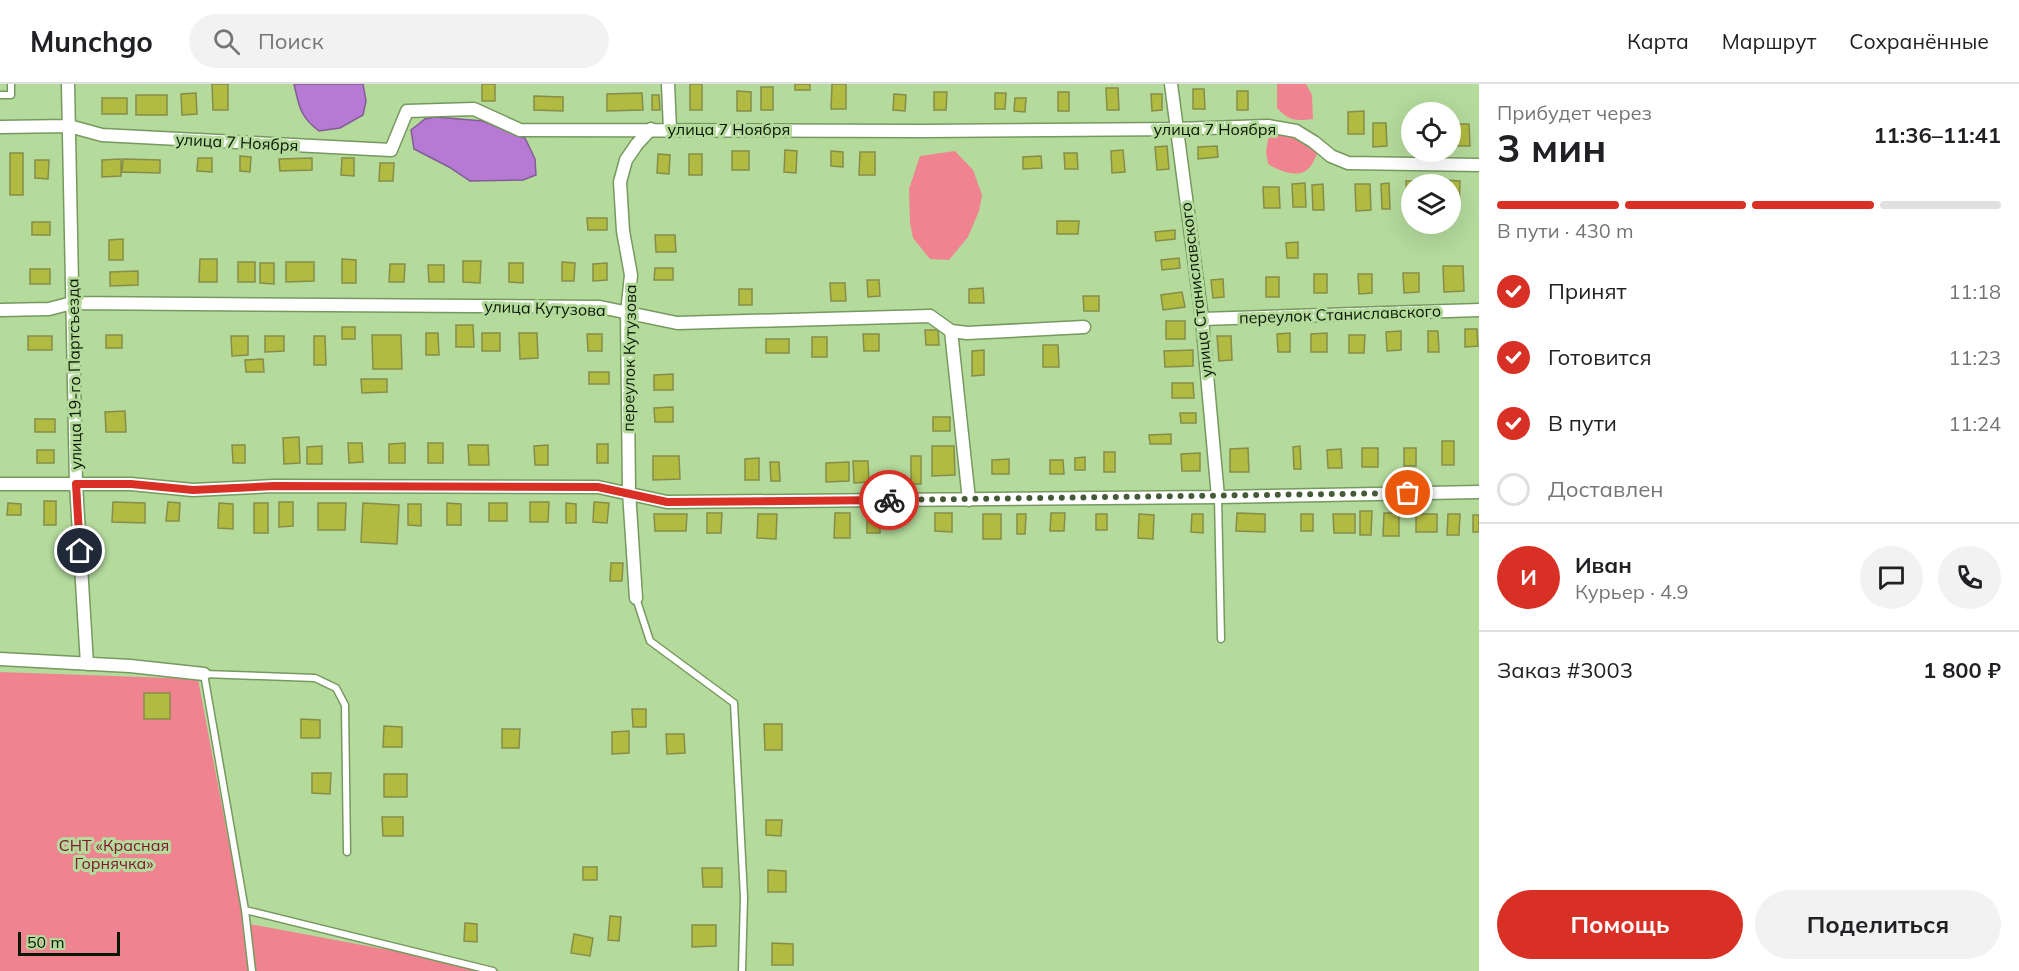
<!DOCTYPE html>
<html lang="ru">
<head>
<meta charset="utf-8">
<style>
  :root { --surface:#fff; --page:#f2f2f2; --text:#202124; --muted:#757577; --line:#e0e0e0; --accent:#d93025 }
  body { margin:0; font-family:Mulish,sans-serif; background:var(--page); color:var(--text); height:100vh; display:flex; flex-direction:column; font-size:22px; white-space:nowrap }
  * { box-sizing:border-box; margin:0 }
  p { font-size:20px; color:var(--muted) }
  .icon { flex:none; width:33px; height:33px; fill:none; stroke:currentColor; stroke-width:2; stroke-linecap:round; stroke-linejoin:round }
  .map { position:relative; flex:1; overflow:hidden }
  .panel { display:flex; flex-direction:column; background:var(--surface); width:540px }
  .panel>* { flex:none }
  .fabs { position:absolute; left:1401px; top:18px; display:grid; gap:12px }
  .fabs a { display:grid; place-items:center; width:60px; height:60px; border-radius:50%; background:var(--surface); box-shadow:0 6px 24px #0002; font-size:30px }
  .scale { position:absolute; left:18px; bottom:15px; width:102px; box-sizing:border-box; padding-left:6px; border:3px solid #091702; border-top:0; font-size:16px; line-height:21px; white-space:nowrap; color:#091702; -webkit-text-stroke:4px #b4da9c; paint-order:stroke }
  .pin { position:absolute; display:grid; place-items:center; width:51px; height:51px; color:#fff; margin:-26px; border:3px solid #fff; border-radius:50%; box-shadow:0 2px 6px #0007 }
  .courier { position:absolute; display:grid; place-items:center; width:60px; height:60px; margin:-30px; border:4px solid #d93025; border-radius:50%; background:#fff; color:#222; box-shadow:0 2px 8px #0007 }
  .summary em { font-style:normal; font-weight:700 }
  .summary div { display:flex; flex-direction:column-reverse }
  .summary { display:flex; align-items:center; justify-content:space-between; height:102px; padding:0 18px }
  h1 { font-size:39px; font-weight:700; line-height:45px }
  .bar { display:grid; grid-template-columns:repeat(4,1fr); gap:9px 6px; align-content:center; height:72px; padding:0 18px }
  .bar i { height:8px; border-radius:4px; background:var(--line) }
  .bar .selected { background:var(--accent) }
  .bar p { grid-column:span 4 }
  .line { display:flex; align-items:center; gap:15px; padding:0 18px; border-top:2px solid var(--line) }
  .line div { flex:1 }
  .round { display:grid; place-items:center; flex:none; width:63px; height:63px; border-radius:32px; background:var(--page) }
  ol { padding:0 18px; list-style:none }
  li { display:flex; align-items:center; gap:18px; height:66px }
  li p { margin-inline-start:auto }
  li .icon { padding:6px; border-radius:50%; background:var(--accent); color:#fff; stroke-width:4 }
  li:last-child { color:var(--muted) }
  li i { width:33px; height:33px; border:3px solid var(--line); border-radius:50% }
  .cta { display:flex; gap:12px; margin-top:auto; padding:12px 18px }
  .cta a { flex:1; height:69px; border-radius:36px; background:var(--accent); color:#fff; font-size:24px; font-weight:700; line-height:69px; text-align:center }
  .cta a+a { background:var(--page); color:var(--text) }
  header { display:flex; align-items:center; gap:36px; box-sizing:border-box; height:84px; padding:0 30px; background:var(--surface); border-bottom:2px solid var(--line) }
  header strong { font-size:28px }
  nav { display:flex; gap:33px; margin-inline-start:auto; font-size:21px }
  .search { width:420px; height:54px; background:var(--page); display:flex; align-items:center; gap:15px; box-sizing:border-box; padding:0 21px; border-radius:33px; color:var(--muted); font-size:22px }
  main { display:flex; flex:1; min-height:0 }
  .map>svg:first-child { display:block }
  .green { fill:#ef8490 }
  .water { fill:#b679d4; stroke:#825c95; stroke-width:1.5 }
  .building { fill:#b1ba41; stroke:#868d49; stroke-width:1.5 }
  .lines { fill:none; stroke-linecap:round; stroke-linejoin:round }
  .lane-casing { stroke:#76995f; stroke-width:9 }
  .street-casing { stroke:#76995f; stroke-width:15 }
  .lane { stroke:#fff; stroke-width:6 }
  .street { stroke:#fff; stroke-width:12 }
  .done { stroke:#455b38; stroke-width:6; stroke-dasharray:0 10.8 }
  .route { stroke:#d93025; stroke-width:8 }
  .labels { text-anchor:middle; stroke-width:6; stroke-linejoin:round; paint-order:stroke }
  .street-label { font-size:16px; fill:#091702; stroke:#b4da9c }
  .park-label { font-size:16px; fill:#811830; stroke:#b4da9c }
</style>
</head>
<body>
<header>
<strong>Munchgo</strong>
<div class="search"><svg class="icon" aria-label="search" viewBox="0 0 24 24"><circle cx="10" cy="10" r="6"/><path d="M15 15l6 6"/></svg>Поиск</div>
<nav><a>Карта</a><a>Маршрут</a><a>Сохранённые</a></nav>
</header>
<main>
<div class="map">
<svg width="1479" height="887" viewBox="0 0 1479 887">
  <rect width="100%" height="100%" fill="#b4da9c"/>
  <path class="green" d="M1277 0H1306L1312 11 1313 35C1296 37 1289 37 1277 24Z
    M1284 49 1303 54 1318 68C1315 73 1313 81 1308 85 1298 95 1278 86 1268 80L1266 68 1268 55 1274 51Z
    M955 67 973 86 982 111 979 127 968 153 949 176 930 175 913 154 910 139 909 105 920 72Z
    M0 588 198 595 244 839 501 887H0Z"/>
  <path class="water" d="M294 0H363L366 17 363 31 340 44 319 47C300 33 299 22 294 0Z
    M435 33 483 37 525 54 535 75 536 91 523 96 470 97 449 83 414 65 411 46 425 35Z"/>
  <path class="building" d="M212 0H228V26H213Z
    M482 0H495V17H482Z
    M690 0H702V26H690Z
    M795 0H810V6H795Z
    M832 0H846V25H831Z
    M761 3H773V26H761Z
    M1106 4H1118L1119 26H1107Z
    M1193 5H1204L1205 25H1193Z
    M737 7 751 8V27H737Z
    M1237 7H1248V26H1237Z
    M934 8H947L946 26H934Z
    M1058 8H1069V27H1058Z
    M196 9 197 30 182 31 181 10Z
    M642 9 643 26 607 27V10Z
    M995 9H1006L1005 25H995Z
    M894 10 906 11 905 27 893 26Z
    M1151 10H1162V26L1152 27Z
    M136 11H167V31H136Z
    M652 11H659L660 26H652Z
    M534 12 563 13V27L534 26Z
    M102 14H127V30H102Z
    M1015 14H1026L1025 28 1014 27Z
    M1364 27V50H1348V28Z
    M1373 39H1386L1387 62 1373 63Z
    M1456 40H1469L1470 62H1457Z
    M1167 62 1169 85 1157 86 1155 63Z
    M1217 62 1218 73 1198 75V63Z
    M785 66 797 67 796 89 784 88Z
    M1123 66 1125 88 1112 89 1111 67Z
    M732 67H749V86H732Z
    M831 67 843 68V83L831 82Z
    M860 68H875V91H859Z
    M10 69H23V111H10Z
    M1064 69H1077L1078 85H1065Z
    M658 70 670 71 669 90 657 89Z
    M689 70H702V91H689Z
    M240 72 251 73 250 88 240 87Z
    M1041 72 1042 84 1023 85V73Z
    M198 74H212V88L197 87Z
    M312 74V86L280 87 279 75Z
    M342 74H354V92L341 91Z
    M121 75V92L102 93V76Z
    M123 75 160 76V89L122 88Z
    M35 76H49L48 95 35 94Z
    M380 79H394L393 97H379Z
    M1444 96 1460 97 1459 126 1450 125V100H1444Z
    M1406 97H1417V100H1412V118H1407Z
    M1305 99 1306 123H1293L1292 100Z
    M1389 99 1390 125H1382L1381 100Z
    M1323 100 1324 126H1313L1312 101Z
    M1355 100H1370L1371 126 1356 127Z
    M1263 103H1279L1280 124H1264Z
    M587 134H607V146H588Z
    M1057 137H1079L1078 150H1057Z
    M32 138H50V151H32Z
    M1175 146V155L1156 157 1155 148Z
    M655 151H675L676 168H656Z
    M123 155V176H109V156Z
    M1298 158V174H1287L1286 159Z
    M1179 174 1180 184 1162 186 1161 176Z
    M200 175H217V198H199Z
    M342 175 356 176V199H342Z
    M463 177H481L480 199 463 198Z
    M238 178H255V198H238Z
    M286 178H314V197L286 198Z
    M562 178 575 179 574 197H562Z
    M260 179H274V200L260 199Z
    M509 179H523V199L509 198Z
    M607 179V196L593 197V180Z
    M390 180H405L404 198H389Z
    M428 181H444V198H429Z
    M1443 182H1463L1464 207 1444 208Z
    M655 184H673V196H654Z
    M30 185H50V200H30Z
    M138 187V201L110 202V188Z
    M1403 189H1419V208L1404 209Z
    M1314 190H1327V209H1314Z
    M1358 190H1372V209L1359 210Z
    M1266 193H1279V213H1266Z
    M1223 195 1224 213 1213 214 1211 196Z
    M867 196H879L880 212 868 213Z
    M830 199H845L846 217H831Z
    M983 204 984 219H969V205Z
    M739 205H752V221H739Z
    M1182 208 1185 223 1163 226 1161 211Z
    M1083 212H1099V227H1084Z
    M1166 237H1185V255H1166Z
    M456 241H473L474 263H456Z
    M342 243H355V255H342Z
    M1465 245H1477L1478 262 1465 263Z
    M925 246H938L939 261H926Z
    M1401 247V266L1387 267 1386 248Z
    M1428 247H1438L1439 268H1428Z
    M426 249H438L439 271H426Z
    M482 249H500V267H482Z
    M519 249H537L538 274 520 275Z
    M1290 249V268H1278L1277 250Z
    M1327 249V268H1311V250Z
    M587 250H602V267H588Z
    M863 250H879V267H864Z
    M106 251H122V264H106Z
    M372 251H401L402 285H373Z
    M1349 251H1365L1364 269H1349Z
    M28 252H52V266H28Z
    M231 252H248V271L232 272Z
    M265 252H284V267L265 268Z
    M314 252H325L326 281H314Z
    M1217 252H1231L1232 276 1219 277Z
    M812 253H827V273H812Z
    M766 255H789V269H766Z
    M1043 261H1058L1059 283H1043Z
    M984 266V291L972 292V267Z
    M1193 266V282L1165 283 1164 267Z
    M263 275 264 288H246L245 276Z
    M589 288H609V300H589Z
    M673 290V306H654V291Z
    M361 295H387V308L362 309Z
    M1172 299H1193L1194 314H1172Z
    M673 323V338H655L654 324Z
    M125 327 126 348H106L105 328Z
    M1180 329H1196V339H1181Z
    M933 333H950V347H933Z
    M35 335H55V348H35Z
    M1171 350V360H1150L1149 351Z
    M299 353 300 379 284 380 283 354Z
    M1442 357H1454V381H1442Z
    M348 359H362L363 378 349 379Z
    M405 359V379H389V360Z
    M428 359H443V379H428Z
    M597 360H608V379H597Z
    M232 361H245V379H233Z
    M468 361H488L489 381H469Z
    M548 361V381H535L534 362Z
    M322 362V380H307V363Z
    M932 362H954L955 391 932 392Z
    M1300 362 1301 385H1294L1293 363Z
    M1248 364 1249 388H1230V365Z
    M1362 364H1378V383H1362Z
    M1404 364H1416V382H1404Z
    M1341 365 1342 384H1328L1327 366Z
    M37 366H54V379H37Z
    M1104 368H1115V388H1104Z
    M1200 369V387H1182L1181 370Z
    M653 372H679L680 395 653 396Z
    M911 372H921V400H911Z
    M1085 373V386H1075V374Z
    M759 374V396H745V375Z
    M1009 375V390H992V376Z
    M1050 376H1063L1064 390H1050Z
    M853 377H868L869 398 854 399Z
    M770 378H779L780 397H771Z
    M849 378V397L826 398V379Z
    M44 417H56V441H44Z
    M113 418 145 419V439L112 438Z
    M168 418 180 419 179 437H166Z
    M279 418H293V442L279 443Z
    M530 418H549L548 438H530Z
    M594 418 609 419 607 439 593 438Z
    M8 419 21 420V431H7Z
    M219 419 233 420V445L218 444Z
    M254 419H268V449H254Z
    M318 419H346L345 446H318Z
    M363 419 399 421 397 460 361 458Z
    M447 419 461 420V441H447Z
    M489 419H507V437H489Z
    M566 419 576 420V439H566Z
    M408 420H421V442L408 441Z
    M1360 427H1372L1371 451H1360Z
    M867 428H880V449H867Z
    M707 429H722L721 449H707Z
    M835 429H850V454H834Z
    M935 429H952V448L935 447Z
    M1051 429H1065L1064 447H1050Z
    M1237 429 1265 430V448L1236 447Z
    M1384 429H1399V452H1383Z
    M654 430H687L686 447H655Z
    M758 430H777L776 455 757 454Z
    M983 430H1001V455H983Z
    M1017 430H1026L1025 450H1017Z
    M1096 430H1107V446H1096Z
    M1139 430 1154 431 1153 455 1138 454Z
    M1192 430H1203V449L1191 448Z
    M1301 430H1313V447H1301Z
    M1333 430H1355V449H1334Z
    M1416 430H1437V448H1416Z
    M1448 430H1460L1459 451H1447Z
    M1473 431H1479V448H1473Z
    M611 479H623L622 497H610Z
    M144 609H170V635H144Z
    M632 625H646V643H633Z
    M301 635 320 636V654H301Z
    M764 640H782V666H765Z
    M384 642 402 643V663H383Z
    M502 645H520L519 664H502Z
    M629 647V669L612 670V648Z
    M666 650H684L685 669 667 670Z
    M312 689H331L330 710 312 709Z
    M384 690H407V713H384Z
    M382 733H403V752H383Z
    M766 736H782L781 752 766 751Z
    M583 783H597V796H583Z
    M702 784H722V803H703Z
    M768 786 786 787V808H768Z
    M610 832 621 833 619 857 608 856Z
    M465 839 477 840V858L464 857Z
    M692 841H716V862L692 863Z
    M574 850 593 854 590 872 571 869Z
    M772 859 793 860V881H772Z"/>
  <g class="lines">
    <defs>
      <path id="lane" d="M0 11H11V0
        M1218 413 1221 555
        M636 514 650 557 734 619 744 813 742 887
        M347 768 345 621 336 604 315 594 204 590 245 826 493 887
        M245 826 252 887"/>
      <path id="street" d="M68 0 76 400 87 580
        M668 0 670 45
        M1171 0 1202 235 1218 413
        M0 43 69 42 102 51 391 66 407 27 474 25 520 46 923 47 1176 45 1268 42 1296 47 1314 58 1331 72 1348 79 1479 81
        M0 226 49 225 72 219 600 223 677 239 930 232 951 247 967 249 1084 243
        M1202 235 1479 226
        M951 247 969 416
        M0 400H131L193 406 274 402 598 403 667 418 1218 413 1479 408
        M636 514 629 408 627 229 631 191 623 147 620 98 626 76 637 60 651 45
        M0 575 130 582 204 590"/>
    </defs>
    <use href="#lane" class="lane-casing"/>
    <use href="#street" class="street-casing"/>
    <use href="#lane" class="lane"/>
    <use href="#street" class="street"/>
  </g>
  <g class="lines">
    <path class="done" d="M889 416 1408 409"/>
    <path class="route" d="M80 467 76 400H131L193 406 274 402 598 403 667 418 889 416"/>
  </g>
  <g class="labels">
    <g class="street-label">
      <text x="729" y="51">улица 7 Ноября</text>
      <text x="1215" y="51">улица 7 Ноября</text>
      <text transform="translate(237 58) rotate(3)" y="6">улица 7 Ноября</text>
      <text transform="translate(1196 206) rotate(-97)" y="6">улица Станиславского</text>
      <text transform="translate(545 224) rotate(2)" y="6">улица Кутузова</text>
      <text transform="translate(1340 230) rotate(-2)" y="6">переулок Станиславского</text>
      <text transform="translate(629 274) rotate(-89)" y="6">переулок Кутузова</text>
      <text transform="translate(74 290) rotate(-91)" y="6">улица 19-го Партсъезда</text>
    </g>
    <g class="park-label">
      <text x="114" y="767">СНТ «Красная<tspan x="114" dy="18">Горнячка»</tspan></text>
    </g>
  </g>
</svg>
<div class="fabs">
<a><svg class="icon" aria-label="locate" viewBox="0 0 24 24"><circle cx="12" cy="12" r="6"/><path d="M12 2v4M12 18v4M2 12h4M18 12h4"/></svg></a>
<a><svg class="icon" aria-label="layers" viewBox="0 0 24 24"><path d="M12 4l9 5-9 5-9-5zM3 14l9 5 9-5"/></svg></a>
</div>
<div class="scale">50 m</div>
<div class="pin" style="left:1408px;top:409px;background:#ea580c"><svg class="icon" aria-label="bag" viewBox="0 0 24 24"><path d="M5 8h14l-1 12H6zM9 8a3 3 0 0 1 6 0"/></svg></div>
<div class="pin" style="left:80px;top:467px;background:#1f2937"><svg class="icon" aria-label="home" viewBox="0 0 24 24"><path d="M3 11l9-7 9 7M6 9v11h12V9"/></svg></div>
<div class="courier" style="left:889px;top:416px"><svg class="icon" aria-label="bike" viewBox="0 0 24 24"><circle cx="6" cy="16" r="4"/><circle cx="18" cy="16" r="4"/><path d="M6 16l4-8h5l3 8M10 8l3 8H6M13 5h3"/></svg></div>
</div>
<section class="panel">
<div class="summary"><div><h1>3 мин</h1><p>Прибудет через</p></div><em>11:36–11:41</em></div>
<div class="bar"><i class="selected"></i><i class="selected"></i><i class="selected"></i><i></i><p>В пути · 430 m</p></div>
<ol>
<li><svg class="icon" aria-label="check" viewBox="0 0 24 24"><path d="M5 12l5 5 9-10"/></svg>Принят<p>11:18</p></li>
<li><svg class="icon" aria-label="check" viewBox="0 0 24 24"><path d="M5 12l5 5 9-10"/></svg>Готовится<p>11:23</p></li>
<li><svg class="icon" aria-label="check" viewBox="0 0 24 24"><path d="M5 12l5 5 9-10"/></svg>В пути<p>11:24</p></li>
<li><i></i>Доставлен</li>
</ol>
<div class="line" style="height:108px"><b class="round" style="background:var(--accent);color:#fff">И</b><div><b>Иван</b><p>Курьер · 4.9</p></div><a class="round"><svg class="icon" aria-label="chat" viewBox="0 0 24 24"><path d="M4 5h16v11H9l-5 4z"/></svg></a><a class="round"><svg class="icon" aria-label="phone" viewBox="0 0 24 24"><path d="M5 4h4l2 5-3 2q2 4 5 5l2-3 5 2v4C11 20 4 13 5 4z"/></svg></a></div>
<div class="line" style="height:78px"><div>Заказ #3003</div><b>1 800 ₽</b></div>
<div class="cta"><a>Помощь</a><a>Поделиться</a></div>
</section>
</main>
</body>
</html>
